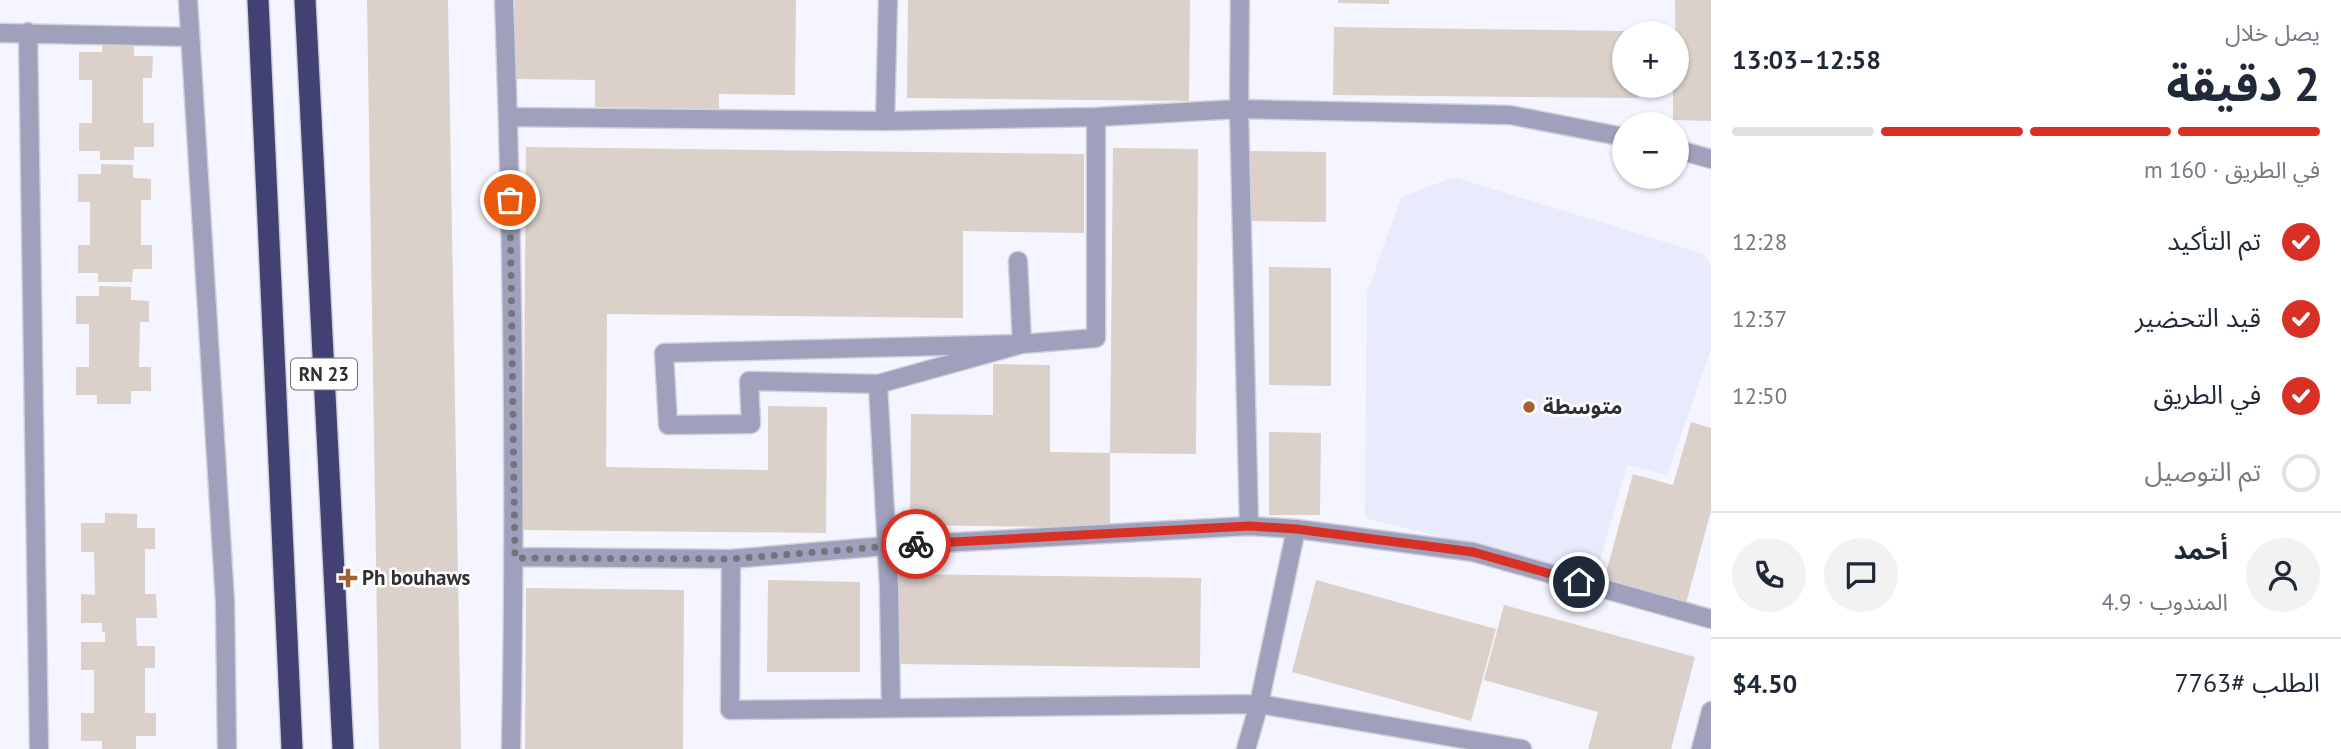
<!DOCTYPE html>
<html lang="ar">
<head>
<meta charset="utf-8">
<style>
  :root { --surface:#fff; --page:#f2f2f3; --text:#1f2937; --muted:#747a83; --line:#e0e1e3; --accent:#d93025 }
  body { margin:0; font-family:"PT Sans","Noto Sans Arabic",sans-serif; background:var(--page); color:var(--text); direction:rtl; height:100vh; display:flex; flex-direction:column; font-size:26px; white-space:nowrap }
  * { box-sizing:border-box; margin:0 }
  p { font-size:23px; color:var(--muted) }
  .icon { flex:none; width:38px; height:38px; fill:none; stroke:currentColor; stroke-width:2; stroke-linecap:round; stroke-linejoin:round }
  .map { position:relative; flex:1; overflow:hidden; direction:ltr }
  .side { display:flex; flex-direction:column; background:var(--surface); width:630px }
  .side>* { flex:none }
  .fabs { position:absolute; left:1612px; top:21px; display:grid; gap:14px }
  .fabs a { display:grid; place-items:center; width:77px; height:77px; border-radius:50%; background:var(--surface); box-shadow:0 2px 5px #0004; font-size:35px }
  .pin { position:absolute; display:grid; place-items:center; width:60px; height:60px; color:#fff; margin:-30px; border:4px solid #fff; border-radius:50%; box-shadow:0 2px 7px #0007 }
  .courier { position:absolute; display:grid; place-items:center; width:70px; height:70px; margin:-35px; border:5px solid #d93025; border-radius:50%; background:#fff; color:#222; box-shadow:0 2px 9px #0007 }
  .summary em { font-style:normal; font-weight:700 }
  .summary div { display:flex; flex-direction:column-reverse }
  .summary { display:flex; align-items:center; justify-content:space-between; height:119px; padding:0 21px }
  h1 { font-size:46px; font-weight:700; line-height:52px }
  .bar { display:grid; grid-template-columns:repeat(4,1fr); gap:10px 7px; align-content:center; height:84px; padding:0 21px }
  .bar i { height:9px; border-radius:5px; background:var(--line) }
  .bar .current { background:var(--accent) }
  .bar p { grid-column:span 4 }
  .line { display:flex; align-items:center; gap:18px; padding:0 21px; border-top:2px solid var(--line) }
  .line div { flex:1 }
  .round { display:grid; place-items:center; flex:none; width:74px; height:74px; border-radius:37px; background:var(--page) }
  ol { padding:0 21px; list-style:none }
  li { display:flex; align-items:center; gap:21px; height:77px }
  li p { margin-inline-start:auto }
  li .icon { padding:7px; border-radius:50%; background:var(--accent); color:#fff; stroke-width:4 }
  li:last-child { color:var(--muted) }
  li i { width:38px; height:38px; border:4px solid var(--line); border-radius:50% }
  main { display:flex; flex:1; min-height:0 }
  .map>svg:first-child { display:block }
  .built { fill:#e9ebfd }
  .building { fill:#dbd0ca }
  .lines { fill:none; stroke-linecap:round; stroke-linejoin:round }
  .street-casing { stroke:#d1d1da; stroke-width:21 }
  .highway-casing { stroke:#d1d1da; stroke-width:24 }
  .street { stroke:#9fa0bb; stroke-width:18 }
  .highway { stroke:#424174; stroke-width:21 }
  .done { stroke:#74747b; stroke-width:7; stroke-dasharray:0 12.6 }
  .route { stroke:#d93025; stroke-width:9 }
  .poi-dot { fill:#a4612f; stroke:#fff; stroke-width:2.5 }
  .labels { text-anchor:middle; stroke-width:5; stroke-linejoin:round; paint-order:stroke }
  .shield { fill:#fff; stroke:#6d6d71; stroke-width:2 }
  .shield-label { font-size:19px; font-weight:bold; fill:#2f2f34 }
  .poi-label { font-size:21px; font-weight:bold; fill:#2f2f34; stroke:#fff; text-anchor:start }
</style>
</head>
<body>
<main>
<section class="side">
<div class="summary"><div><h1>2 دقيقة</h1><p>يصل خلال</p></div><em>12:58–13:03</em></div>
<div class="bar"><i class="current"></i><i class="current"></i><i class="current"></i><i></i><p>في الطريق · 160 m</p></div>
<ol>
<li><svg class="icon" aria-label="check" viewBox="0 0 24 24"><path d="M5 12l5 5 9-10"/></svg>تم التأكيد<p>12:28</p></li>
<li><svg class="icon" aria-label="check" viewBox="0 0 24 24"><path d="M5 12l5 5 9-10"/></svg>قيد التحضير<p>12:37</p></li>
<li><svg class="icon" aria-label="check" viewBox="0 0 24 24"><path d="M5 12l5 5 9-10"/></svg>في الطريق<p>12:50</p></li>
<li><i></i>تم التوصيل</li>
</ol>
<div class="line" style="height:126px"><a class="round"><svg class="icon" aria-label="person" viewBox="0 0 24 24"><circle cx="12" cy="8" r="4"/><path d="M4 21q1-7 8-7t8 7"/></svg></a><div><b>أحمد</b><p>المندوب · 4.9</p></div><a class="round"><svg class="icon" aria-label="chat" viewBox="0 0 24 24"><path d="M4 5h16v11H9l-5 4z"/></svg></a><a class="round"><svg class="icon" aria-label="phone" viewBox="0 0 24 24"><path d="M5 4h4l2 5-3 2q2 4 5 5l2-3 5 2v4C11 20 4 13 5 4z"/></svg></a></div>
<div class="line" style="height:91px"><div>الطلب #7763</div><b>$4.50</b></div>
</section>
<div class="map">
<svg width="1711" height="749" viewBox="0 0 1711 749">
  <rect width="100%" height="100%" fill="#f4f5fe"/>
  <path class="built" d="M1454 177 1704 254 1711 267V349L1667 475 1627 465 1596 575 1365 518 1367 293 1401 197Z"/>
  <path class="building" d="M367 0H448L461 749H379Z
    M515 0H796L795 95 719 94V109L595 107V80L515 79Z
    M908 0H1190L1189 101 907 98Z
    M1338 0H1389V4L1338 3Z
    M1675 0H1711V121L1673 120V86H1676Z
    M1334 27 1624 31V86H1638V98L1333 95Z
    M102 42H134V56H153L152 78H143V123H154V147H134V160H100V151H79V123H92V80H79V52H102Z
    M526 147 1084 154V233L963 231V318L607 314 606 467 768 470V406L827 407 826 533 523 530Z
    M1113 148 1198 149 1196 454 1110 453Z
    M1249 151 1326 152V222L1249 221Z
    M101 164 133 165V178L151 179V200H141V245H152V269H133L132 282H98V273H78V245H90V202H78V174H101Z
    M1269 267 1331 268V386L1269 385Z
    M99 286 131 287V300L149 301V322H140L139 367H151V391H131V404H97V395H76V367H89V324H76V296H99Z
    M993 364 1050 365V452L1110 453V528L910 525 911 414 993 415Z
    M1691 422 1711 428V511L1685 607 1603 584 1633 474 1673 485Z
    M1269 432 1321 433 1320 515H1269Z
    M105 513 137 514V528H155V549H145V594H156L157 618H136L137 646H155V668H145V713H156V736H136V749H102V741H81V713H94V670H81V642H105V632H102V623H81V594L95 595 94 552H81V523H105Z
    M897 574 1201 578 1200 668 897 664Z
    M768 580 860 582V672H767Z
    M1316 580 1496 629 1471 721 1292 672Z
    M526 588 684 590 683 749H525Z
    M1504 605 1695 657 1671 749H1588L1598 712 1484 680Z"/>
  <g class="lines">
    <defs>
      <path id="street" d="M188 0 225 602 227 749
        M504 0C513 250 516 499 511 749
        M1240 0 1239 109 1249 526
        M28 32 39 749
        M0 33 190 37
        M509 117 885 121 1096 117 1239 109 1510 115 1624 137
        M885 121 888 0
        M1676 149 1711 159
        M1018 261 1022 344 878 384 749 381 751 424 668 425 664 353 1022 344 1096 338V117
        M878 384 889 587 891 708
        M515 557 731 559 886 546 1249 526 1296 529 1473 552 1711 619
        M731 559 730 710 1259 704 1522 749
        M1246 749 1259 704 1296 529
        M1701 749 1711 711"/>
      <path id="highway" d="M258 0 292 749
        M305 0 343 749"/>
    </defs>
    <use href="#street" class="street-casing"/>
    <use href="#highway" class="highway-casing"/>
    <use href="#street" class="street"/>
    <use href="#highway" class="highway"/>
  </g>
  <g class="lines">
    <path class="done" d="M510 200 515 558 731 559 916 544"/>
    <path class="route" d="M916 544 1249 526 1296 529 1473 552 1579 582"/>
  </g>
  <g class="poi-dot">
    <circle cx="1529" cy="407" r="7"/>
    <path d="M344.5 567.5h7v7h7v7h-7v7h-7v-7h-7v-7h7z"/>
  </g>
  <g class="labels">
    <rect class="shield" x="291" y="358.5" width="66" height="31" rx="5"/>
    <g class="shield-label">
      <text x="324" y="381">RN 23</text>
    </g>
    <g class="poi-label">
      <text x="1543" y="414">متوسطة</text>
      <text x="362" y="585">Ph bouhaws</text>
    </g>
  </g>
</svg>
<div class="fabs">
<a>+</a>
<a>−</a>
</div>
<div class="pin" style="left:510px;top:200px;background:#ea580c"><svg class="icon" aria-label="bag" viewBox="0 0 24 24"><path d="M5 8h14l-1 12H6zM9 8a3 3 0 0 1 6 0"/></svg></div>
<div class="pin" style="left:1579px;top:582px;background:#1f2937"><svg class="icon" aria-label="home" viewBox="0 0 24 24"><path d="M3 11l9-7 9 7M6 9v11h12V9"/></svg></div>
<div class="courier" style="left:916px;top:544px"><svg class="icon" aria-label="bike" viewBox="0 0 24 24"><circle cx="6" cy="16" r="4"/><circle cx="18" cy="16" r="4"/><path d="M6 16l4-8h5l3 8M10 8l3 8H6M13 5h3"/></svg></div>
</div>
</main>
</body>
</html>
